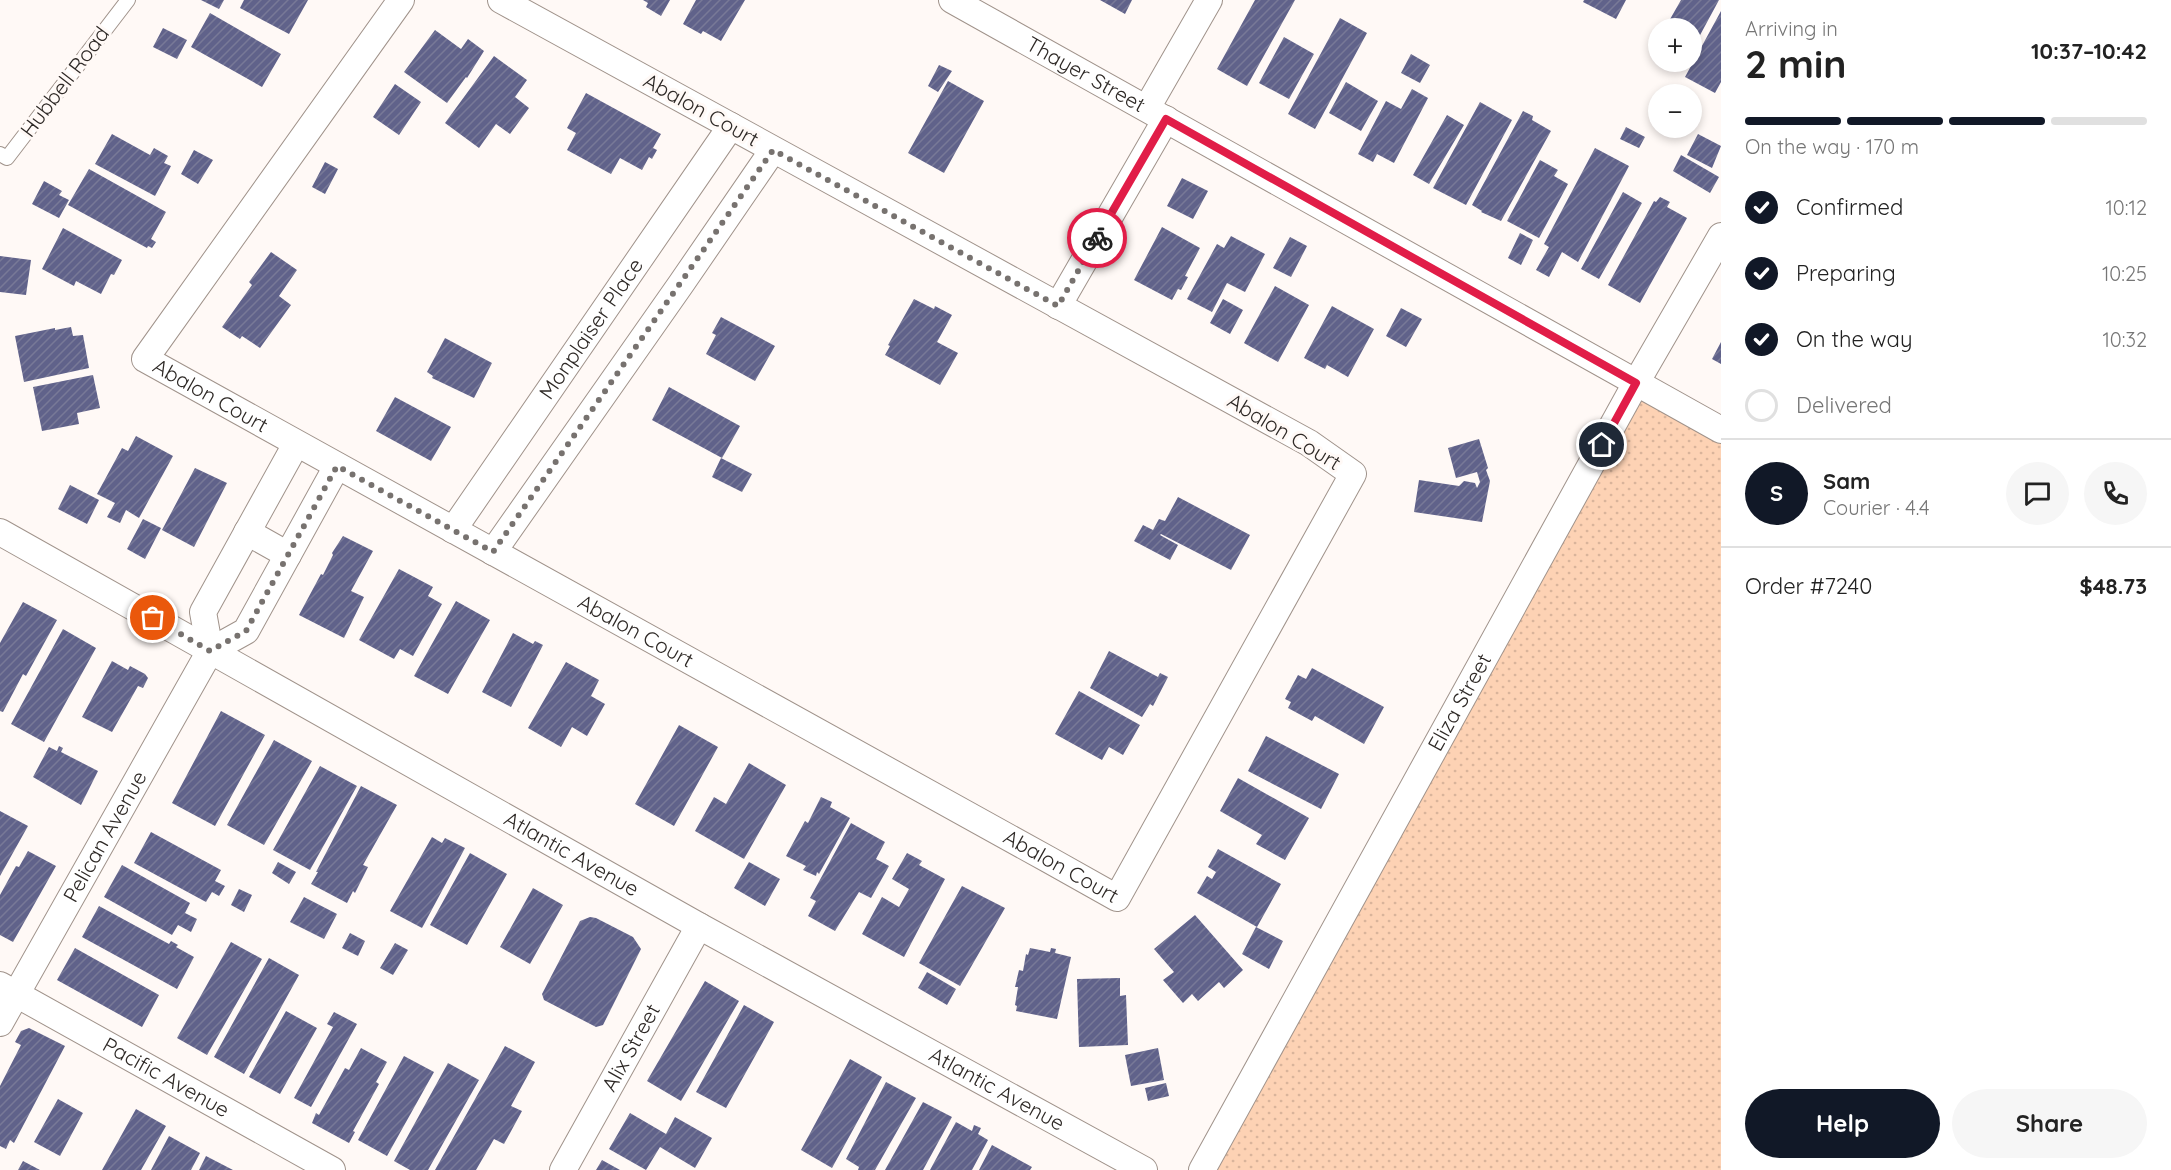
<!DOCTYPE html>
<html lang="en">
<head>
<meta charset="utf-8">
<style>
  :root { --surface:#fff; --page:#f6f6f6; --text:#222; --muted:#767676; --line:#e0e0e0; --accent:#111827 }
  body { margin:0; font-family:Quicksand,sans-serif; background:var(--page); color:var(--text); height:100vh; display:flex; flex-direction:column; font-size:22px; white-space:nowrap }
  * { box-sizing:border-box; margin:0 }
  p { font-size:20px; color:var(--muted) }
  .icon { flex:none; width:33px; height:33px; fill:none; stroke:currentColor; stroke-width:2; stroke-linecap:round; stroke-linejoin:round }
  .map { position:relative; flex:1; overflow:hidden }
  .sheet { display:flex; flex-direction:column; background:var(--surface); width:450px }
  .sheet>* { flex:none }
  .controls { position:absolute; left:1648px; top:18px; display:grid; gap:12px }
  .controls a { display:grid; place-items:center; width:54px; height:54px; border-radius:50%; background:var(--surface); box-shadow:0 3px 9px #0003; font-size:30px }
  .pin { position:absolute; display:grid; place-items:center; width:51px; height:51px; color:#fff; margin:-26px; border:3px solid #fff; border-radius:50%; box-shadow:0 2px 6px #0007 }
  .courier { position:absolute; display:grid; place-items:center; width:60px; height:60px; margin:-30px; border:4px solid #e11d48; border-radius:50%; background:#fff; color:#222; box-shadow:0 2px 8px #0007 }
  .headline em { font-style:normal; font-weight:700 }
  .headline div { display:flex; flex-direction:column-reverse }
  .headline { display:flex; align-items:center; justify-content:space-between; height:102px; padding:0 24px }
  h1 { font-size:39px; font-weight:700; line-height:45px }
  .bar { display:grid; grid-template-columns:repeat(4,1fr); gap:9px 6px; align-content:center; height:72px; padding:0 24px }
  .bar i { height:8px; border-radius:4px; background:var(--line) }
  .bar .active { background:var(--accent) }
  .bar p { grid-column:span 4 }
  .line { display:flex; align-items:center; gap:15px; padding:0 24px; border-top:2px solid var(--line) }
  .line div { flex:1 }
  .round { display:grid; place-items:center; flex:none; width:63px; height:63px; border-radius:32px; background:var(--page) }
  ol { padding:0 24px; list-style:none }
  li { display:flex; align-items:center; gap:18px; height:66px }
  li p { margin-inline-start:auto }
  li .icon { padding:6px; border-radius:50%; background:var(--accent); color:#fff; stroke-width:4 }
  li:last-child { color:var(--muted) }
  li i { width:33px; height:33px; border:3px solid var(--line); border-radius:50% }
  .action { display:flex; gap:12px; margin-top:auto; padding:12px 24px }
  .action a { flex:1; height:69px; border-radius:36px; background:var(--accent); color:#fff; font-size:24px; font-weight:700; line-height:69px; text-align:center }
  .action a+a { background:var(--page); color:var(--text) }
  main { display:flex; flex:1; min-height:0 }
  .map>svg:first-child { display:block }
  .grass { fill:url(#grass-dots) }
  .building { fill:url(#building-hatch) }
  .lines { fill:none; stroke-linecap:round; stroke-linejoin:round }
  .lane-casing { stroke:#a0938b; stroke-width:16 }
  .street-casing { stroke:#a0938b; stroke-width:28 }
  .lane { stroke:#fff; stroke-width:14 }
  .street { stroke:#fff; stroke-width:26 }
  .done { stroke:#77726f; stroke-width:6; stroke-dasharray:0 10.8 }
  .route { stroke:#e11d48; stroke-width:8 }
  .labels { text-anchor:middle; stroke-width:6; stroke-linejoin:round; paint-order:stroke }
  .street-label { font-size:21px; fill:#2e2926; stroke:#fff9f6 }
</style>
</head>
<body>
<main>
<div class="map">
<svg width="1721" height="1170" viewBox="0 0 1721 1170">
  <defs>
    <pattern id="grass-dots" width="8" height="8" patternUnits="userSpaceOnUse" patternTransform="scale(1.5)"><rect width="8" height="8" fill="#fdd2b4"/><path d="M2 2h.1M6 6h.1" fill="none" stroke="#d9b49b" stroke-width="1.8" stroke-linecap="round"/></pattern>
    <pattern id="building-hatch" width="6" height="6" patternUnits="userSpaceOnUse" patternTransform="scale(1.5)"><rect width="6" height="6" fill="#60628a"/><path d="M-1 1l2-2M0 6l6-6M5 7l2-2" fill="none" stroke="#787997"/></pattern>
  </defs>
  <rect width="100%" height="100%" fill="#fff9f6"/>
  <path class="grass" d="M1636 383 1721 430V1170H1202Z"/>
  <path class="building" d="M201 0H224L219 9Z
    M244 0H308L289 34 240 8Z
    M643 0H670L661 16 646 7 648 3Z
    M696 0H745L721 41 703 31 701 34 683 24Z
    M1100 0H1132L1125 14Z
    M1255 0H1295L1247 86 1217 69Z
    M1584 0H1626L1616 19 1583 2Z
    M1681 0H1719L1692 50V28H1665Z
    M1721 11V82L1715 93 1685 77Z
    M210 13 281 54 262 87 191 47Z
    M1340 18 1367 33 1315 129 1288 114Z
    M163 28 187 40 177 59 153 47Z
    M435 30 461 49 468 39 484 51 467 78 466 77 447 103 404 72Z
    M1284 37 1314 54 1289 99 1259 83Z
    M1411 54 1430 65 1420 83 1401 73Z
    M494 56 527 80 515 97 529 108 510 134 496 124 479 148 445 123Z
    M939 65 952 71 938 92 928 86Z
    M948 81 984 101 944 173 908 153Z
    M1346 82 1378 101 1361 131 1329 113Z
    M395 84 421 102 399 135 373 117Z
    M1412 89 1428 98 1394 163 1377 154 1373 162 1358 154 1386 101 1401 109Z
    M586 93 661 134 653 148 657 150 652 159 649 157 642 170 620 158 611 174 567 150 576 133 567 128Z
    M1480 102 1512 120 1466 205 1433 188Z
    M1523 111 1533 116 1532 120 1551 131 1501 221 1481 212 1482 211 1472 205Z
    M1447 115 1464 125 1429 184 1413 175Z
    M1626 127 1645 137 1639 148 1620 139Z
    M112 134 150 155 154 148 168 156 164 163 171 166 155 196 95 164Z
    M1698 134 1721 146 1712 168 1687 155Z
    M1595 148 1629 166 1578 262 1562 252 1549 277 1536 270 1549 247 1544 244Z
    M194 150 213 160 198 184 181 174Z
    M1681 155 1719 177 1710 193 1673 171Z
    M1540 160 1558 170 1554 176 1568 184 1539 238 1507 221Z
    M325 162 338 169 325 194 312 187Z
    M89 169 166 212 151 239 156 242 152 248 148 246 147 248 68 205Z
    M1182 178 1208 191 1193 219 1167 206Z
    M44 181 62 191 59 195 69 200 59 218 32 204Z
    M1623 192 1642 203 1599 279 1581 269Z
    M1660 197 1670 202 1667 207 1687 218 1640 303 1608 285 1654 201 1656 202Z
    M1162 227 1200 248 1185 276 1188 277 1181 290 1178 289 1172 300 1134 280Z
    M63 228 122 260 114 275 111 274 101 294 76 281 74 286 42 269Z
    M1520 233 1533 240 1521 265 1508 258Z
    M1231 236 1265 254 1245 292 1227 283 1212 312 1187 299 1217 244 1224 248Z
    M1290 237 1307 246 1291 277 1273 268Z
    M271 252 297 270 279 296 291 305 260 348 242 336 240 339 222 327 252 285 249 282Z
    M0 256 31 260 26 295 0 292Z
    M1275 286 1309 305 1278 362 1244 343Z
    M914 299 934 309 935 306 952 315 937 342 958 353 940 385 885 355 890 346 888 345Z
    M1223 299 1243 310 1230 334 1210 323Z
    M1332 306 1374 329 1348 377 1327 365 1325 369 1304 358Z
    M1401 308 1422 319 1406 347 1386 336Z
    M721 317 775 346 755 381 706 354 716 335 712 333Z
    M71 327 73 336 83 335 89 368 24 382 15 336 55 328V330Z
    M445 338 492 363 474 398 432 378 433 376 427 372Z
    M1721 342V364L1712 359Z
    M93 375 100 408 77 413 79 424 42 431 33 387Z
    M669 387 740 426 722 458 652 420Z
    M395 397 451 427 431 461 376 431Z
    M136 436 173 456 139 518 126 510 120 523 107 517 115 503 97 494 122 448 128 451Z
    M1479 439 1488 468 1486 470 1490 481 1482 522 1414 512 1419 480 1459 486 1464 481 1475 483 1477 488 1480 482 1477 472 1456 478 1448 448Z
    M721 458 752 474 742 492 712 477Z
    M195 468 227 483 194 547 162 530Z
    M70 485 99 500 87 524 58 509Z
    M1178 497 1250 535 1231 570 1161 534 1160 535 1178 545 1170 560 1134 541 1143 525 1153 530 1159 519 1165 521Z
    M143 519 161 528 145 559 127 549Z
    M343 536 373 551 351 591 364 597 344 638 299 615 321 574 323 575 333 555 332 553Z
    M399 569 433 587 428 596 442 604 413 656 400 649 394 659 359 640Z
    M456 601 490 620 448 694 414 676Z
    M23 602 57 620 26 676 23 674 3 712 0 711V643Z
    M63 629 96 648 44 742 11 724Z
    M513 633 533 644 535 641 543 645 511 707 482 692Z
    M1109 651 1158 677 1160 673 1168 677 1153 706 1150 704 1142 717 1090 688Z
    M112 661 128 670 130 666 145 674 148 678 143 688 138 686 112 732 82 717Z
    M566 662 599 680 591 696 605 704 587 736 572 727 561 747 528 728Z
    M1312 668 1384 707 1364 744 1315 716 1312 721 1288 708 1291 702 1285 699 1298 675 1306 679Z
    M1079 691 1140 725 1123 755 1109 747 1102 760 1055 734Z
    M221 711 265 735 215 826 172 803Z
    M679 725 718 747 674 826 635 804Z
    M1266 736 1339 774 1321 809 1248 771Z
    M274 740 312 761 264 845 227 825Z
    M59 746 63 748 61 752 98 771 81 805 33 777 49 747 57 751Z
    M749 763 786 785 744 859 695 831 714 797 726 804Z
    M320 766 357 786 310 870 273 850Z
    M1238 778 1309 818 1285 860 1256 844 1262 835 1220 811Z
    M361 786 397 805 363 865 368 867 355 893 353 891 347 903 311 884 318 872H316Z
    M821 797 832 802 830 807 850 818 819 874 817 872 816 876 803 870 806 866 786 856 805 821 808 823Z
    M0 811 28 826 0 876Z
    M851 823 885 842 876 859 889 866 871 898 859 892 835 931 808 916 816 901 810 898Z
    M151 832 221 870 215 881 225 886 219 896 212 892 206 902 134 863Z
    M432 837 442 843 445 838 465 848 422 928 390 911Z
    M1218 849 1281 884 1257 927 1197 893 1207 876 1212 879 1216 872 1208 867Z
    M28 851 56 866 13 942 0 935V895L16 866 19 867Z
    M470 853 507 874 467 945 430 925Z
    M907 853 922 861 919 865 945 879 904 957 862 934 882 897 899 907 909 889 892 879Z
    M278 862 296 872 289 884 272 873Z
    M749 862 780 879 765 906 734 888Z
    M122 865 190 903 185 913 197 919 191 932 178 925 172 935 104 897Z
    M962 886 1005 908 960 986 919 963Z
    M533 888 563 905 530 964 500 947Z
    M239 889 252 895 244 912 231 905Z
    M304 897 337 914 324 939 290 922Z
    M99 906 169 944 171 941 178 945 176 947 194 957 177 989 82 937Z
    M1195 915 1243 970 1224 988 1219 982 1198 1001 1192 994 1183 1003 1163 980 1174 972 1154 949Z
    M590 917 596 918 633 937 641 949 603 1025 596 1027 544 1000 542 994 580 921Z
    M1256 927 1283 941 1269 969 1242 954Z
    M350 933 365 941 358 956 342 948Z
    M231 942 262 959 207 1055 177 1038Z
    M395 943 408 950 393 975 380 968Z
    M75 948 159 995 142 1027 57 980Z
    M1030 948 1050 952 1051 948 1056 949 1055 953 1071 957 1057 1019 1016 1011 1017 1006 1015 1005 1018 987H1015L1019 970 1023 971 1026 954 1028 955Z
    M269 958 299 975 244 1074 214 1057Z
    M927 972 956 989 947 1005 918 988Z
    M1120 978V996L1126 995 1128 1045 1079 1047 1077 979Z
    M705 981 739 1001 681 1101 647 1081Z
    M744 1005 774 1022 726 1108 696 1092Z
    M286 1011 317 1028 280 1094 249 1077Z
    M334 1012 357 1024 311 1107 294 1098 333 1027 327 1024Z
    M29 1028 65 1046 14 1143 10 1140 6 1149 0 1146V1086L21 1045 15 1042 21 1031Z
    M505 1046 535 1062 511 1106 522 1111 504 1144 494 1139 476 1170H435Z
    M361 1048 387 1062 376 1082 379 1084 353 1131 355 1132 349 1143 312 1123 316 1113 319 1115 345 1068 349 1070Z
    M1158 1048 1164 1080 1131 1086 1125 1055Z
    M404 1056 434 1072 387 1156 358 1140Z
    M850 1059 882 1077 832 1168 801 1150Z
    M448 1063 479 1080 428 1170H410L394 1161Z
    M886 1082 916 1098 875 1170H858L859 1167 846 1159Z
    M1166 1083 1169 1096 1148 1101 1145 1088Z
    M58 1099 83 1113 60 1156 34 1142Z
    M923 1102 952 1117 923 1170H885Z
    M136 1109 166 1126 141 1170H102Z
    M630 1113 666 1134 675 1117 712 1138 695 1168 660 1147 646 1170 609 1149Z
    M956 1122 972 1131 974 1125 981 1128 978 1134 988 1140 972 1170H930Z
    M169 1136 200 1153 191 1170H151Z
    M992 1145 1032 1167 1030 1170H979Z
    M206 1156 233 1170H199Z
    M602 1160 620 1170H596Z
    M23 1161 40 1170H18Z"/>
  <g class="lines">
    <defs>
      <path id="lane" d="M0 154 7 158 128 0"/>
      <g id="street">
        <path id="s1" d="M401 0 145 359C467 541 794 716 1117 898L1353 474 1309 443 501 0"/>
        <path id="s2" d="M952 0 1721 430"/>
        <path d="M1147 108 1209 0"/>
        <path d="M1058 306 1166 119"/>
        <path id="s3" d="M453 530 731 126"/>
        <path id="s4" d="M0 532 699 926 1144 1170"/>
        <path d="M247 532 288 555"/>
        <path d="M493 552 681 284 773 150"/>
        <path d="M210 651 203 612 296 444"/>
        <path id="s5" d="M0 985 332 1170"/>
        <path id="s6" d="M0 1023 210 651 246 631 337 466"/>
        <path id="s7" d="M563 1170 699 926"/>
        <path id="s8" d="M1202 1170 1636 383 1721 236"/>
      </g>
    </defs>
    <use href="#lane" class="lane-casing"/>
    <use href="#street" class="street-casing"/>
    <use href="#lane" class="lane"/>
    <use href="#street" class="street"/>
  </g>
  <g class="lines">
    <path class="done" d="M153 618 210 651 246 631 337 466 493 552 773 150 1058 306 1097 238"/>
    <path class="route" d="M1097 238 1166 119 1636 383 1602 445"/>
  </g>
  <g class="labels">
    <g class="street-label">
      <text dy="7" stroke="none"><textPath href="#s2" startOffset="153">Thayer Street</textPath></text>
      <text transform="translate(65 82) rotate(-53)" y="7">Hubbell Road</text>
      <text transform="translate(701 110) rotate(29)" y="7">Abalon Court</text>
      <text dy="7" stroke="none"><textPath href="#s3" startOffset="244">Monplaiser Place</textPath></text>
      <text dy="7" stroke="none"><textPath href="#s1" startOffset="516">Abalon Court</textPath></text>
      <text transform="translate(1284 432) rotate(31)" y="7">Abalon Court</text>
      <text dy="7" stroke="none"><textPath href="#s1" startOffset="1002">Abalon Court</textPath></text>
      <text dy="7" stroke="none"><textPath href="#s8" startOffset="534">Eliza Street</textPath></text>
      <text dy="7" stroke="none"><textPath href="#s6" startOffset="214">Pelican Avenue</textPath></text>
      <text dy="7" stroke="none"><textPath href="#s4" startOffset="656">Atlantic Avenue</textPath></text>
      <text dy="7" stroke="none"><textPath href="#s1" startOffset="1488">Abalon Court</textPath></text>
      <text dy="7" stroke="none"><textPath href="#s7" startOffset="140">Alix Street</textPath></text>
      <text dy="7" stroke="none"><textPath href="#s5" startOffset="190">Pacific Avenue</textPath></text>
      <text dy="7" stroke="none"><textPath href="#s4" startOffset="1142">Atlantic Avenue</textPath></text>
    </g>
  </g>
</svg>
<div class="controls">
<a>+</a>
<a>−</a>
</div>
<div class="pin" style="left:153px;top:618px;background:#ea580c"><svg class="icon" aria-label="bag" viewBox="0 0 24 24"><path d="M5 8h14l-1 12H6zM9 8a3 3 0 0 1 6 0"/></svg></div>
<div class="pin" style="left:1602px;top:445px;background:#1f2937"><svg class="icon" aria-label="home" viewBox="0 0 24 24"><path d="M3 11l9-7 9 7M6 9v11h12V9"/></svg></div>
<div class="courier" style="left:1097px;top:238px"><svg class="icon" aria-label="bike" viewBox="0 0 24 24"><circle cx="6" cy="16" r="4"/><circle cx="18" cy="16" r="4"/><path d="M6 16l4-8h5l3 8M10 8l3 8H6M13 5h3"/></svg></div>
</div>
<section class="sheet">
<div class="headline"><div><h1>2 min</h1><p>Arriving in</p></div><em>10:37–10:42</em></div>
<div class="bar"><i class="active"></i><i class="active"></i><i class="active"></i><i></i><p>On the way · 170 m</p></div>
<ol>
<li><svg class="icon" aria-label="check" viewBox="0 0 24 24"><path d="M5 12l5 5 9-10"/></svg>Confirmed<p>10:12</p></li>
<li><svg class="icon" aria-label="check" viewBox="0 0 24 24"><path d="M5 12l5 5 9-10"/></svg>Preparing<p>10:25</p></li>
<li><svg class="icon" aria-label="check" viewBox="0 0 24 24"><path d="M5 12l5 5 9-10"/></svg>On the way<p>10:32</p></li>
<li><i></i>Delivered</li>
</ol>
<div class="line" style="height:108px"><b class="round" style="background:var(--accent);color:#fff">S</b><div><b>Sam</b><p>Courier · 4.4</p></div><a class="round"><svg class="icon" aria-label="chat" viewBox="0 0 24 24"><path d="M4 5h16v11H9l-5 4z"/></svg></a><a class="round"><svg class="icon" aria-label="phone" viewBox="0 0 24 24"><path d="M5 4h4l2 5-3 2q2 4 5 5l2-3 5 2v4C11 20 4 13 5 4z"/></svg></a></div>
<div class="line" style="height:78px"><div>Order #7240</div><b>$48.73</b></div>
<div class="action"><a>Help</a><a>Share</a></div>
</section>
</main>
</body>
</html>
